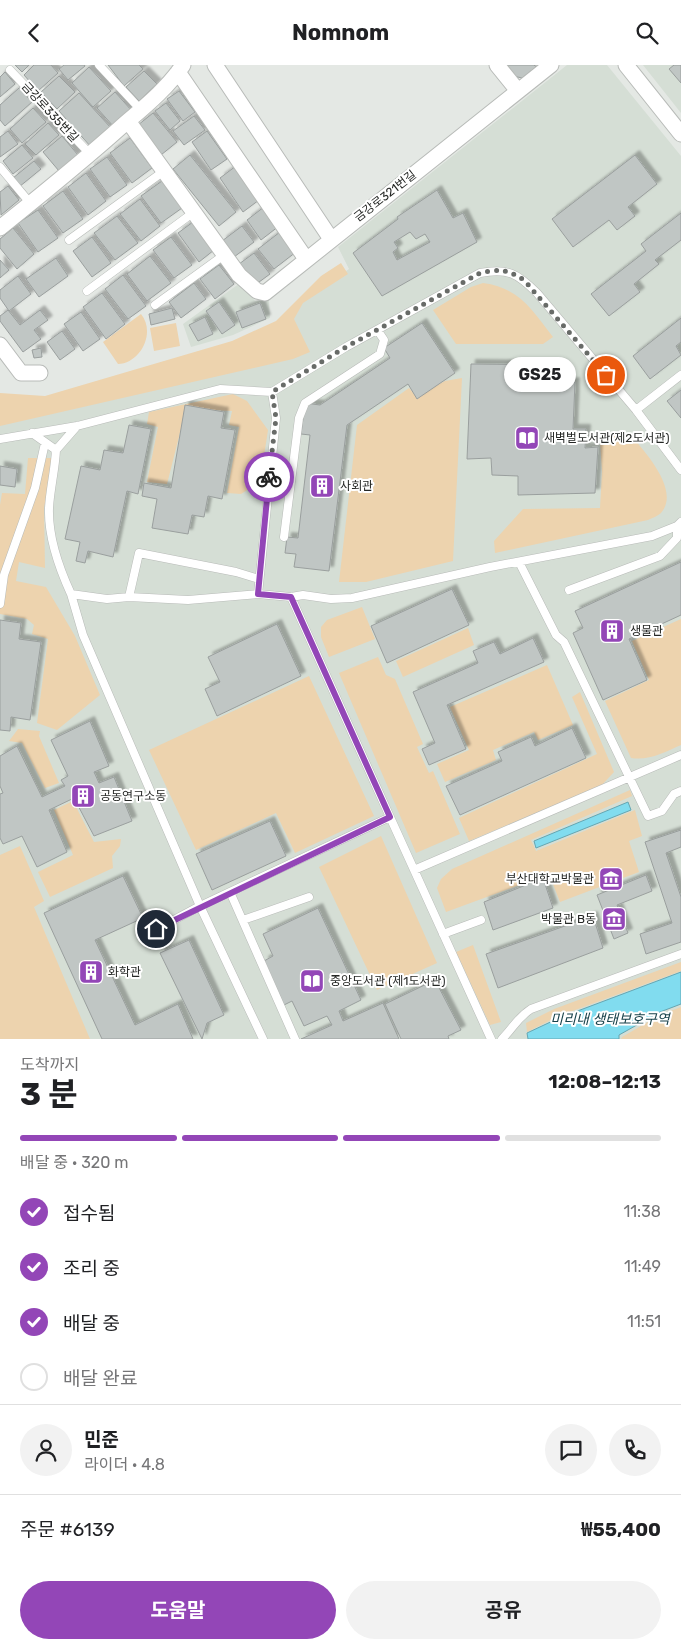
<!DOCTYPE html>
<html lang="ko">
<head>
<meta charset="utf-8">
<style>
  :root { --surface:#fff; --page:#f2f2f2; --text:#202124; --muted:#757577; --line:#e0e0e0; --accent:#9346b7 }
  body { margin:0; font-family:Rubik,"Noto Sans KR",sans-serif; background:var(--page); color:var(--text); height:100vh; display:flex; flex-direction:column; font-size:19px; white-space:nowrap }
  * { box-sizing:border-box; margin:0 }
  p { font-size:16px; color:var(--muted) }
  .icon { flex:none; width:28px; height:28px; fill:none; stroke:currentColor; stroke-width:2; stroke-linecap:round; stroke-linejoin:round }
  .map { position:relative; height:974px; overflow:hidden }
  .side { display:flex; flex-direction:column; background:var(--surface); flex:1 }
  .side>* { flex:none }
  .pin { position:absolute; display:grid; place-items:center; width:42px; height:42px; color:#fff; margin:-21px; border:2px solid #fff; border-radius:50%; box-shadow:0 1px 5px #0007 }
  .courier { position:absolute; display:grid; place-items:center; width:50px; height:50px; margin:-25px; border:4px solid #9346b7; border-radius:50%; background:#fff; color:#222; box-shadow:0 1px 6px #0007 }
  .bubble { position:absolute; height:35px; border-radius:18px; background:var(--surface); box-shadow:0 1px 4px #0004; font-size:16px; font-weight:700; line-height:35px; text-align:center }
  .overview em { font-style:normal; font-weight:700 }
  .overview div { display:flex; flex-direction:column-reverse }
  .overview { display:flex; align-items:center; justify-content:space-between; height:85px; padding:0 20px }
  h1 { font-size:32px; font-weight:700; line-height:38px }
  .bar { display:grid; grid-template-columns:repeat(4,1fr); gap:8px 5px; align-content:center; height:60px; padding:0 20px }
  .bar i { height:6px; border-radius:4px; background:var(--line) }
  .bar .selected { background:var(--accent) }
  .bar p { grid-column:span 4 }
  .line { display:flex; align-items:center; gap:12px; padding:0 20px; border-top:1px solid var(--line) }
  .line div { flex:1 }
  .round { display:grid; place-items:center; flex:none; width:52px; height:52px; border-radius:26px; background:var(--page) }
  ol { padding:0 20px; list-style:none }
  li { display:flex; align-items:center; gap:15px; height:55px }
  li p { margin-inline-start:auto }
  li .icon { padding:5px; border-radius:50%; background:var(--accent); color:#fff; stroke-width:4 }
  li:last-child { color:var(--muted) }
  li i { width:28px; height:28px; border:2px solid var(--line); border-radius:50% }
  .action { display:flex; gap:10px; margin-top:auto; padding:10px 20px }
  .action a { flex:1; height:58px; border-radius:30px; background:var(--accent); color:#fff; font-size:20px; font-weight:700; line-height:58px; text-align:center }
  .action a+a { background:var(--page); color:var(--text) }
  header { display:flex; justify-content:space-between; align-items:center; height:65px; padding:0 20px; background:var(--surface); font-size:22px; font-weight:700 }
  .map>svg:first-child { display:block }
  .built { fill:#d5ded5 }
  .green { fill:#edd3ae }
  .water { fill:#81dcef; stroke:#65a6b2 }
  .building { fill:#c0c6c4; stroke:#9a9f9e; fill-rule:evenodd; filter:url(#shadow) }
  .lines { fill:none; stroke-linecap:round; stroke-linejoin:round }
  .lane-casing { stroke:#b8bbb8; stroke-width:9 }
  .street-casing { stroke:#b8bbb8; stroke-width:17 }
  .lane { stroke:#fff; stroke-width:8 }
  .street { stroke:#fff; stroke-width:15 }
  .done { stroke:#686b68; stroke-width:5; stroke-dasharray:0 9 }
  .route { stroke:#9346b7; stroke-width:6 }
  .labels { text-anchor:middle; stroke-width:4; stroke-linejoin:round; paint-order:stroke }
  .street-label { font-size:12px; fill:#252725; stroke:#fff }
  .poi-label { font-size:12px; fill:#252725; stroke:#fff; text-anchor:start }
  .water-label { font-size:14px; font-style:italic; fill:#18424b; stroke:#fff }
</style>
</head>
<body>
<header><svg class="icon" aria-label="back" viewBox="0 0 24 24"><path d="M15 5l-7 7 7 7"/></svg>Nomnom<svg class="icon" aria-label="search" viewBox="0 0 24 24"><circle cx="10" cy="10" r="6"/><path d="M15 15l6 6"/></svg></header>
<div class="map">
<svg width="681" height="974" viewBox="0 0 681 974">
  <defs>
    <filter id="shadow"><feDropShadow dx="4.5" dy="-4.5" stdDeviation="1" flood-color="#0004"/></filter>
  </defs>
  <rect width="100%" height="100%" fill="#e4e8e4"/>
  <path class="built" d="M567 0H607L681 91V974H0V332L46 334 237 280 287 258 302 237 349 204 338 182Z
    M643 0H681V48Z
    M240 218 255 236 269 235 270 253 233 270 191 282 183 259Z"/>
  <path class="green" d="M341 198 348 209 303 238 294 254 310 287 293 294 0 361V328L45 331 232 276 276 256 321 211Z
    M483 218C520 223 532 245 553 272L543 279H456L433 245 471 222Z
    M141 249C156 267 141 298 118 299L103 277Z
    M176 258 180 281 154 286 150 263Z
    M462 313 453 496 366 517H339L357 360 409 323 416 331 445 316Z
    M233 329 247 336 268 365 260 417 241 429 227 428 239 362 229 360 232 346 186 344 167 419 147 417 158 362 147 359 149 347Z
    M629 368C644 386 681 425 661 448 658 451 652 453 648 455L495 488 494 476 523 444 600 443 602 407 600 377 609 370Z
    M28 393H54L44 443 45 503 19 497 16 516 46 522 75 571 100 630 57 665 37 658 48 574 32 569 34 560 27 554 0 549V440L2 428 25 429Z
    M362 542 375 574 329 592 321 572V562L327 555Z
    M681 554V680C665 687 649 696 631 693L605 636 649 615 632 576Z
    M468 563 474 580 403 612 396 596Z
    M378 592 386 610 395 614 423 679 417 682 429 708 433 706 460 769 416 788 339 608Z
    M547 600 573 660 538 675 534 667 493 685 496 695 445 717 437 699 469 685 450 642Z
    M309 611 374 751 295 788 276 748 196 785 149 685Z
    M580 627 614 707 601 721 469 776 459 753 597 689 572 632Z
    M18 664 40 666 39 671 59 718 45 723 22 678 9 676Z
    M630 725 632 731 531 775 536 786 635 745 642 771 629 776 639 807 560 837 549 809 446 847 437 823 441 814 452 804Z
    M73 736 94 777 121 774 120 781 112 791 113 803 50 832 38 807 73 790 54 745Z
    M381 771 437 898 377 925 319 802Z
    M20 781 44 836 34 842 90 974H0V790Z
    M473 880 501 957 490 960 456 887Z
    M681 897V906L559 951 527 967 526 958 554 944Z
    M681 942V974H621L622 972 660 950Z"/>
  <path class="water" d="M628 737 631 745 536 783 534 776Z
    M681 907V939L660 947 619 970V974H528L527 968 559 953Z"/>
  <path class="building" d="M15 0H29L22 7Z
    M34 0H51L58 8 38 26 24 10Z
    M64 0H84L85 1 68 15 59 4Z
    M108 0H139L143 4 124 21Z
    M504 0H534L536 2 522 13 513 11Z
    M674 0H681V18L669 4Z
    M89 2 111 26 93 42 72 18Z
    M144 6 157 19 139 36 126 22Z
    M5 7 15 19 0 32V12Z
    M59 11 75 27 57 44 41 27Z
    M19 23 32 37 5 61 0 55V40Z
    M179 26 195 47 183 56 167 34Z
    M115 27 132 46 114 62 97 43Z
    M79 28 111 63 91 82 59 46Z
    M166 38 180 56 170 65 155 46Z
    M33 43 46 57 22 78 10 64Z
    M153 48 177 77 161 90 138 60Z
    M194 51 205 65 184 80 173 66Z
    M48 58 59 70 36 90 25 79Z
    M8 66 18 79 0 92V72Z
    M207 66 227 94 211 105 192 77Z
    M62 71 78 90 59 106 43 87Z
    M130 73 152 103 132 118 110 88Z
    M22 80 33 93 13 109 3 96Z
    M190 90 236 147 219 161 173 104Z
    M635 90 657 119 628 142 635 151 617 165 609 155 573 182 552 154Z
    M107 92 127 120 110 132 90 104Z
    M34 96 41 104 19 122 13 113Z
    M236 101 259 135 243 147 220 113Z
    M86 108 106 136 88 150 68 122Z
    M162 116 182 143 161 158 141 131Z
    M8 121 19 135 1 150 0 127Z
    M437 125 453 153 463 148 477 177 382 231 353 188 398 154 397 152ZM410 167 416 174 425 169 430 177 397 195 393 187 398 183 394 177Z
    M63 126 83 154 63 168 43 141Z
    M140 134 160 161 141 176 120 149Z
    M264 142 279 161 261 175 247 155Z
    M38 145 58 173 38 187 18 158Z
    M681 148V175L655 195 659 199 634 219 640 227 609 251 591 229 646 186 641 179Z
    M117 151 138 178 115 195 94 168Z
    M193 157 214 185 199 197 178 168Z
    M242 161 254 177 234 192 222 176Z
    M13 163 34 189 17 204 0 183V174Z
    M280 167 296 187 274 204 258 184Z
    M92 172 111 198 92 212 73 186Z
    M171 172 192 200 174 213 153 185Z
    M254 188 270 209 255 220 239 199Z
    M150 191 171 218 147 236 127 209Z
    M56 193 68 211 39 232 26 214Z
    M0 195 9 205 0 213Z
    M219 200 234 219 215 234 200 214Z
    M123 210 146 241 128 254 105 224Z
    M18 211 31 229 9 246 0 233V225Z
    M194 218 206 234 181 253 169 237Z
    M102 228 125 259 106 274 83 242Z
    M219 237 235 260 222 269 206 246Z
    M260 238 266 254 242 263 236 247Z
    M172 243 175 254 151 260 149 249Z
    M8 245 20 260 40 245 48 255 34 265 41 274 23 287 0 256V251Z
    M81 247 100 274 83 286 64 259Z
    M205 252 213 269 198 276 189 260Z
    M681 253V277L676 281 681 290 650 314 633 291Z
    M422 258 455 308 417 334 408 319 347 360 329 506 294 502 296 489 285 488 287 472 298 473 310 370 301 369 305 338 320 340 390 293 384 283Z
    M62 266 75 284 60 295 47 277Z
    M41 283 42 292 34 293 32 285Z
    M471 299 563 300 562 319 575 317 573 364H586L585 383 598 382 595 428 518 430V411L492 410 491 393 467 394Z
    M681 325V353L667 336Z
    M185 340 224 347 221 363 235 365 222 434 208 431 204 452 192 450 188 469 152 463 157 434 142 431 144 418 171 423Z
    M129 360 151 364 138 429 127 426 113 492 88 486 85 498 76 496 80 477 65 474 81 401 100 405 104 385 123 388Z
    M0 401 17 404 15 422 0 420Z
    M681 497V550L629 574 647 615 603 635 573 568 583 563 575 546Z
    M452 524 469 560 387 598 371 561Z
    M0 555 21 558 19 574 41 577 30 655 11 652 10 666 0 665Z
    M277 559 301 611 217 651 205 624 220 617 208 592Z
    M533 573 544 597 447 640 466 684 429 700 422 684 435 678 413 627 478 598 473 586 494 577 500 589Z
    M90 656 109 701 94 707 99 718 114 712 132 756 94 771 74 733 49 745 67 787 37 802 22 771 3 779 0 773V729L3 728 0 721V691L17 681 42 732 65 721 61 715 68 711 51 675Z
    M572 663 586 693 460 750 446 721 502 696 498 687 531 672 535 681Z
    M270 756 286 791 212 825 196 789Z
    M681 765V782L666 788 681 832V877L646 889 640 869 672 858 645 777Z
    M646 810 652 826 617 840 628 868 614 874 597 830Z
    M123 811 143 853 95 875 135 960 178 939 193 974H102L44 848Z
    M543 813 553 843 493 865 484 837Z
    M318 843 361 935 339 946 343 956 383 938 399 974H301L332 960 327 951 304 961 292 936 284 940 264 896 273 891 263 869Z
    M593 851 603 883 498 923 486 889Z
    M189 875 224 950 207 958 202 974 160 888Z
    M435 915 461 965 448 971 449 974H401L385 939Z"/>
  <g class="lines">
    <defs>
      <path id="lane" d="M99 0 141 45
        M10 5 91 90
        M0 102 31 139
        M69 175 164 106
        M87 226 194 147
        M155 240 224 190
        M681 310 636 345 681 405
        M32 368 56 385C55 405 50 424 49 443 48 472 59 503 71 529L107 534 129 532 188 535 258 529 291 532 303 530 331 534 352 533 490 502 652 471 677 461 681 457
        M0 374 77 361 220 324 272 327 346 282 480 208C508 203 517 208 537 228L636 345
        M56 385 77 361
        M284 472 299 353 305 338 380 289 384 275 378 266
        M519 497 556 570 564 577 648 751 662 746 674 729 681 726
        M569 525 660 491 677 473V461
        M71 529 83 570 200 841 390 752 291 532
        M258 529 276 353 272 327
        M129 532 139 488 236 507 259 514
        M0 539 4 510 35 423 45 378
        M390 752 491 974
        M414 805 681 690
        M230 827 295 974
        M243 855 309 832
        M157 864 200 841 263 974
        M443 869 481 855
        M502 974C514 962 517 953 531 944L681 889"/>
      <path id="street" d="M215 0 331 174
        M497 0 518 26
        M626 0 681 69
        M178 7 306 194
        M128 56 239 210 257 226 265 228 551 0
        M0 163C41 130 82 97 121 62 143 43 167 24 183 0
        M0 280 21 308H40"/>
    </defs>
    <use href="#lane" class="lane-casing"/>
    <use href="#street" class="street-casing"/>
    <use href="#lane" class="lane"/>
    <use href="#street" class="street"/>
  </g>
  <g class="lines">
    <path class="done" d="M269 412 276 353 272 327 346 282 480 208C500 204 506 204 524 215L606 310"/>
    <path class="route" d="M156 864 390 752 291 532 258 529 269 412"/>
  </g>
  <defs>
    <symbol id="library-square" viewBox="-11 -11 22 22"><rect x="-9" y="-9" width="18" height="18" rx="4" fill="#9346b7" stroke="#fff"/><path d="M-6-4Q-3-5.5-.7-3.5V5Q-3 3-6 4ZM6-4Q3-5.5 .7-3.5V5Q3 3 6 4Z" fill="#fff"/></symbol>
    <symbol id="building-square" viewBox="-11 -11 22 22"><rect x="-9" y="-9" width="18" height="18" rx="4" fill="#9346b7" stroke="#fff"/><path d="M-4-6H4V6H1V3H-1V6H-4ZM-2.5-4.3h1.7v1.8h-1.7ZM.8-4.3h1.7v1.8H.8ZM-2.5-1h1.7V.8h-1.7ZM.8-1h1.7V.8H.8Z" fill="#fff"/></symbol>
    <symbol id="museum-square" viewBox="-11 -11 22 22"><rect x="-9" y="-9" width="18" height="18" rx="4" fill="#9346b7" stroke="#fff"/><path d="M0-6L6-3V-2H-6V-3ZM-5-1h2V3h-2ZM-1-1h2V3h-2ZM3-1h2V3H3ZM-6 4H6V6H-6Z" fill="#fff"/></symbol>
  </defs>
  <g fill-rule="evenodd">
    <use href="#library-square" x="513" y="359" width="28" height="28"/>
    <use href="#building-square" x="308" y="407" width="28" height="28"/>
    <use href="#building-square" x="598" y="552" width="28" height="28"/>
    <use href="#building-square" x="69" y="717" width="28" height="28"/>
    <use href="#museum-square" x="597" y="800" width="28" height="28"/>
    <use href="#museum-square" x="600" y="840" width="28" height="28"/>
    <use href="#building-square" x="77" y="893" width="28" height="28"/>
    <use href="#library-square" x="298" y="902" width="28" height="28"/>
  </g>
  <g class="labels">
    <g class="street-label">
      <text transform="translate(50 47) rotate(47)" y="4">금강로335번길</text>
      <text transform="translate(385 131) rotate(-38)" y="4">금강로321번길</text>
    </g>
    <g class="poi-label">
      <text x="544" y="377">새벽벌도서관(제2도서관)</text>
      <text x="340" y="425">사회관</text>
      <text x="630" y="570">생물관</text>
      <text x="100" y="735">공동연구소동</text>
      <text x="594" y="818" text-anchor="end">부산대학교박물관</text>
      <text x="596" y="858" text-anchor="end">박물관 B동</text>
      <text x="108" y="911">화학관</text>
      <text x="330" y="920">중앙도서관 (제1도서관)</text>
    </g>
    <g class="water-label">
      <text x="610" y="959">미리내 생태보호구역</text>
    </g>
  </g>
</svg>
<div class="pin" style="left:606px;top:310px;background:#ea580c"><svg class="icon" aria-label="bag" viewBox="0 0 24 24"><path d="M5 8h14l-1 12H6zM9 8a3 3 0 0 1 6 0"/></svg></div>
<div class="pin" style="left:156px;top:864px;background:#1f2937"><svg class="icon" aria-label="home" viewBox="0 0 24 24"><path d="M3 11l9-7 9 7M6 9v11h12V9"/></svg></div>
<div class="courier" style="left:269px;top:412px"><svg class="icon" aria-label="bike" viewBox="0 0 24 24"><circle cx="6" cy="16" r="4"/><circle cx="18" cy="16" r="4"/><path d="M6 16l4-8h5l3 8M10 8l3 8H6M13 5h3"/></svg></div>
<div class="bubble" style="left:504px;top:292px;width:72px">GS25</div>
</div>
<section class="side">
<div class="overview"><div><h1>3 분</h1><p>도착까지</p></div><em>12:08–12:13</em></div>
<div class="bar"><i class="selected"></i><i class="selected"></i><i class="selected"></i><i></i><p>배달 중 · 320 m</p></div>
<ol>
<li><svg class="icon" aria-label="check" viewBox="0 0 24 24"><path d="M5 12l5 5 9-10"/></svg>접수됨<p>11:38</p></li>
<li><svg class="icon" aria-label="check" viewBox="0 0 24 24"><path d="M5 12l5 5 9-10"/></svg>조리 중<p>11:49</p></li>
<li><svg class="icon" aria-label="check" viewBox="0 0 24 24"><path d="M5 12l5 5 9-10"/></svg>배달 중<p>11:51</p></li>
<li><i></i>배달 완료</li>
</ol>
<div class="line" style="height:90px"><a class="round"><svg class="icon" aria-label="person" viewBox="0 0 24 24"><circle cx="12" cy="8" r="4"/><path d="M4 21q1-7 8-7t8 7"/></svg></a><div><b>민준</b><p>라이더 · 4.8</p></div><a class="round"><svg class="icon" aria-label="chat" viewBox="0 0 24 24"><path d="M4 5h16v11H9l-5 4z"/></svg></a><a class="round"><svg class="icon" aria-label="phone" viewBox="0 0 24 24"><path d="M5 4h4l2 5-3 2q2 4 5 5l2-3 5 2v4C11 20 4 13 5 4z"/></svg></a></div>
<div class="line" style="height:65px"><div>주문 #6139</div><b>₩55,400</b></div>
<div class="action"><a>도움말</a><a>공유</a></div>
</section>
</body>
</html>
